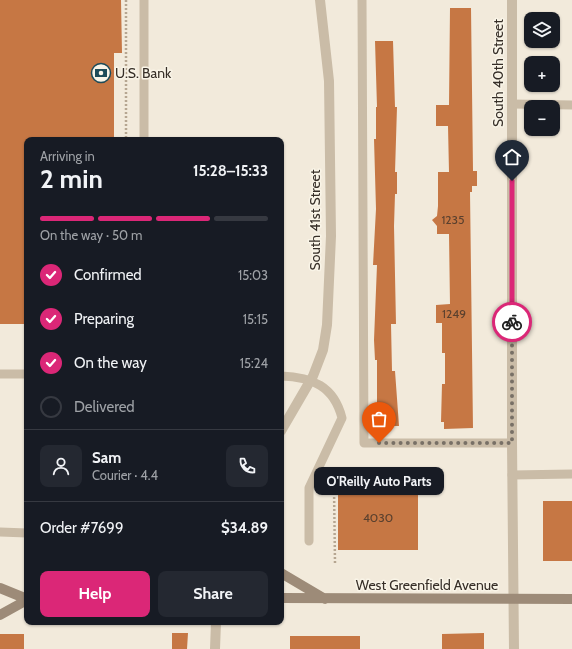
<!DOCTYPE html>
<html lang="en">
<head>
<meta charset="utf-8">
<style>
  :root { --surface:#171b24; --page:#242831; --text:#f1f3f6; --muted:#9ea1a6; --line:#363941; --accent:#db2777 }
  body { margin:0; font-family:Cabin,sans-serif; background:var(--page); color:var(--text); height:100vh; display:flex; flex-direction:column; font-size:15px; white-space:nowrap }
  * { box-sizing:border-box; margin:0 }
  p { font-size:13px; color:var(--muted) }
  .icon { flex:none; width:22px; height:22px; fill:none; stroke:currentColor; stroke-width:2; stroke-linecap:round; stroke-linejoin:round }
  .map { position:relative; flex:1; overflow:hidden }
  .side { position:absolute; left:24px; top:137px; width:260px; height:488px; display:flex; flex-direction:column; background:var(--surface); border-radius:8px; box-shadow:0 1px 3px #0004 }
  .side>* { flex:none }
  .fabs { position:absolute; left:524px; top:12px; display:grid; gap:8px }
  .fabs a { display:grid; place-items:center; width:36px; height:36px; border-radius:8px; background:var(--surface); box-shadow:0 1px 3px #0004; font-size:20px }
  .pin { position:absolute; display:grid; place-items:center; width:34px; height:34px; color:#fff; margin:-41px -17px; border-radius:50% 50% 50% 0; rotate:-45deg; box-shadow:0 0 4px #0007 }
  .pin .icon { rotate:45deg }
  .courier { position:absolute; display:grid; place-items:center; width:40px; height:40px; margin:-20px; border:3px solid #db2777; border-radius:50%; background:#fff; color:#222; box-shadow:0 1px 5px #0007 }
  .bubble { position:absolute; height:28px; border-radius:8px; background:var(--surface); box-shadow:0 1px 3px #0004; font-size:13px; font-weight:700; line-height:28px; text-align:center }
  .head em { font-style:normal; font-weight:700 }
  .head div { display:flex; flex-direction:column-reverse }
  .head { display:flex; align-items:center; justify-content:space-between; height:68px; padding:0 16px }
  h1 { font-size:26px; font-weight:700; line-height:30px }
  .bar { display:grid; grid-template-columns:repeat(4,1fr); gap:6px 4px; align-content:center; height:48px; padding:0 16px }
  .bar i { height:5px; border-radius:3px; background:var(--line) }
  .bar .current { background:var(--accent) }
  .bar p { grid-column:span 4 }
  .line { display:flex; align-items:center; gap:10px; padding:0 16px; border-top:1px solid var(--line) }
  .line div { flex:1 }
  .round { display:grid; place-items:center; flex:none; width:42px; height:42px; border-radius:8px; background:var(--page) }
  ol { padding:0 16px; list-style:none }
  li { display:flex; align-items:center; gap:12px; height:44px }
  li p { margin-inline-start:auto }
  li .icon { padding:4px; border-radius:50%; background:var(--accent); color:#fff; stroke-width:4 }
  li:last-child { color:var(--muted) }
  li i { width:22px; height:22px; border:2px solid var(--line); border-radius:50% }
  .button { display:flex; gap:8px; margin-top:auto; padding:8px 16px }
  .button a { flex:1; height:46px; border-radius:8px; background:var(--accent); color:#fff; font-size:16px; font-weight:700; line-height:46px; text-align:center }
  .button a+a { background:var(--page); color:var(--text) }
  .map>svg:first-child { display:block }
  .building { fill:#c67744 }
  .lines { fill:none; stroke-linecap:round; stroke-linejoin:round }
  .path { stroke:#b6a691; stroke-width:2.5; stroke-dasharray:2 2; stroke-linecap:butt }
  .lane { stroke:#cabca7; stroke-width:9 }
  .street { stroke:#cabca7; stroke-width:10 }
  .secondary { stroke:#9d8b78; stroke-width:10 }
  .done { stroke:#787066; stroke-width:4; stroke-dasharray:0 7.2 }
  .route { stroke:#db2777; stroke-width:5 }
  .labels { text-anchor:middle; stroke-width:3; stroke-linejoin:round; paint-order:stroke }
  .number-label { font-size:12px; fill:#5a402e }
  .poi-label { font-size:14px; fill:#362e27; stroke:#f9f4e7; text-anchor:start }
  .street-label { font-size:14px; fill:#362e27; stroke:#f9f4e7 }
</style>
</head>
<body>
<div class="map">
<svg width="572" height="649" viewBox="0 0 572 649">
  <rect width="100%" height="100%" fill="#f2eadb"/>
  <path class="building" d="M0 0H121L122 53H114V140H27V324H0Z
    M450 8H471L473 171H477V186H472V192H470L473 428 444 429V422H441L442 384H445V353H442V323H436V305L450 304 449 234H437V226L432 220 437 216 438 206V172H449L448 126H436V105H449Z
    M375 41H393L395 107H397L395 172H397V194H395L394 226 396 324H391L392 371H395L399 426H377V360H375L374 340 377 265H373L376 209 374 139H376V107H377Z
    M338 487H418V550H338Z
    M543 501H572V561H543Z
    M172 633H188L187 649H172Z
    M484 633V649H442V634Z
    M0 634H24V649H0Z
    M290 636H360V649H290Z"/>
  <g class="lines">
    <path class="path" d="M126 0V140
      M335 563 334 487 342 472"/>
    <path class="lane" d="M144 0V140
      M362 0 364 443H512
      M512 104 572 105
      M0 374H27
      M281 376C312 377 334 386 342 418L309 488V541
      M512 475 572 474
      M0 532 27 533"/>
    <path class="street" d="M512 0V443L514 649
      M281 431 313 376 323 350 327 325 331 236 329 81 320 0
      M215 649 216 622"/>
    <path class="secondary" d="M281 573 325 599
      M0 588 27 599
      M281 598 572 599
      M0 615 27 600"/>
  </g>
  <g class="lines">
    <path class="done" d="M379 443H512V322"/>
    <path class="route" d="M512 322V181"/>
  </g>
  <defs>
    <symbol id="bank-ring" viewBox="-11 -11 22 22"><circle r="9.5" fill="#f9f4e7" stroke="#1d4b58" stroke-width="1.5"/><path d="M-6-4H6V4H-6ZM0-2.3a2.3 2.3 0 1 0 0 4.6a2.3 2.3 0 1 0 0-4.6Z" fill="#1d4b58"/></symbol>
  </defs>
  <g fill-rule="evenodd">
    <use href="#bank-ring" x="90" y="62" width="22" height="22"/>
  </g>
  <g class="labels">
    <g class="number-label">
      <text x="453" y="224">1235</text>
      <text x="454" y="318">1249</text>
      <text x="378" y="522">4030</text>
    </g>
    <g class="poi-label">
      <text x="115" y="78">U.S. Bank</text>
    </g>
    <g class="street-label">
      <text transform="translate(498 73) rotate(-90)" y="5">South 40th Street</text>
      <text transform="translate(315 220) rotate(-90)" y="5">South 41st Street</text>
      <text x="427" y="590">West Greenfield Avenue</text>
    </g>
  </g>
</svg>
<div class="fabs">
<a><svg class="icon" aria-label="layers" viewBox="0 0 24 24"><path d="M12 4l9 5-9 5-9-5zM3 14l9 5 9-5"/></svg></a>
<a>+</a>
<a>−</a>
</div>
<div class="pin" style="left:379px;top:443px;background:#ea580c"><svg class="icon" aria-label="bag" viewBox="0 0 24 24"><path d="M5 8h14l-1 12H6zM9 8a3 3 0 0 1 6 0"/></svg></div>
<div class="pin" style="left:512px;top:181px;background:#1f2937"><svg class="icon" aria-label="home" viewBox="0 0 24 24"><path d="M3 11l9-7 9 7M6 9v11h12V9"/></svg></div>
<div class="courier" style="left:512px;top:322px"><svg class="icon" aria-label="bike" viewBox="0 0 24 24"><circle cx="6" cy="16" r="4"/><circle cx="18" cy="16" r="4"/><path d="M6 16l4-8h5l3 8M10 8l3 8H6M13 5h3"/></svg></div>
<div class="bubble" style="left:314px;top:467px;width:130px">O'Reilly Auto Parts</div>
<section class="side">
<div class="head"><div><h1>2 min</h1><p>Arriving in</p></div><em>15:28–15:33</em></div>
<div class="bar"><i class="current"></i><i class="current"></i><i class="current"></i><i></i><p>On the way · 50 m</p></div>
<ol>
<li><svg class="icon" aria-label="check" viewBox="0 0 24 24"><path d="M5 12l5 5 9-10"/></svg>Confirmed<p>15:03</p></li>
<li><svg class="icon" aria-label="check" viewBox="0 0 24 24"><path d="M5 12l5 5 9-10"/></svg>Preparing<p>15:15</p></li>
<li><svg class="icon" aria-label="check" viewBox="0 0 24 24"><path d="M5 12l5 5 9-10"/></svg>On the way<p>15:24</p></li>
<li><i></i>Delivered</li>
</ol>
<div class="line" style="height:72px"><a class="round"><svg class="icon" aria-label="person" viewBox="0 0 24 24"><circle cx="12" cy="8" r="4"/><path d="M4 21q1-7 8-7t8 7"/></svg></a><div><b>Sam</b><p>Courier · 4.4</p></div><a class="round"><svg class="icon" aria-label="phone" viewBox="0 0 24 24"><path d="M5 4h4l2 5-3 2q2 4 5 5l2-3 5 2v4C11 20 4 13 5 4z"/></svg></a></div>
<div class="line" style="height:52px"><div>Order #7699</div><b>$34.89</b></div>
<div class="button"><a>Help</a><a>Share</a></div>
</section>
</div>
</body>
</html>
